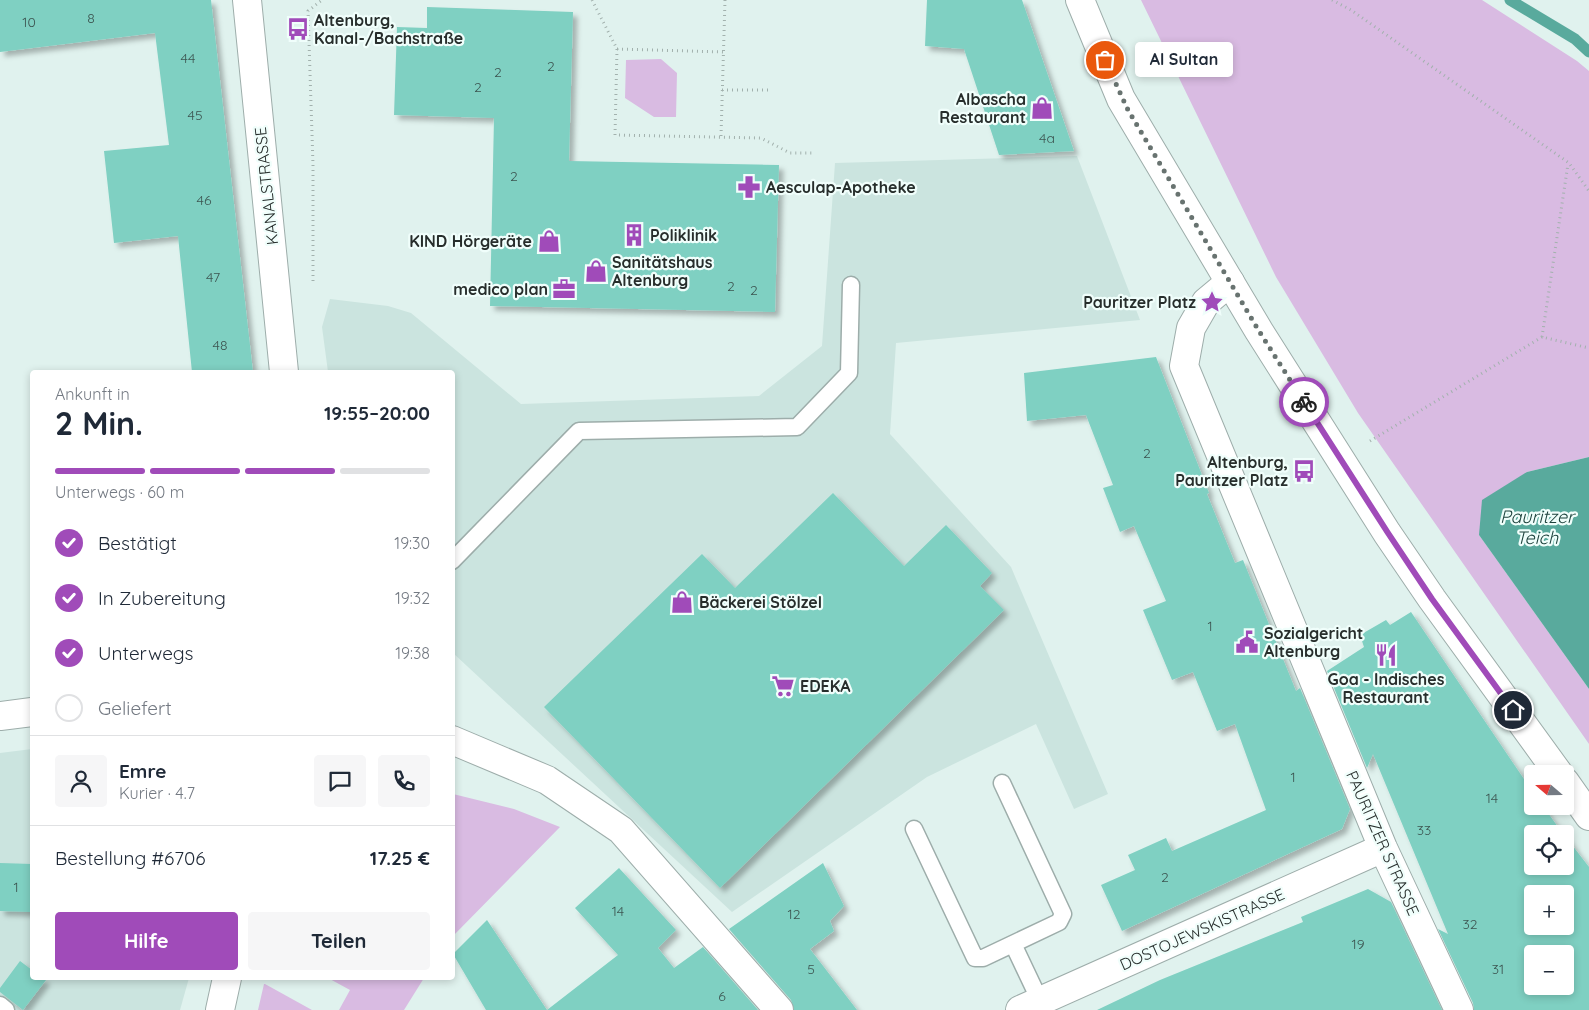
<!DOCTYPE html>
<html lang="de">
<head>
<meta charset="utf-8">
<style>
  :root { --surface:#fff; --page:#f6f6f7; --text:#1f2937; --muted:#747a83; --line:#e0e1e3; --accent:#a04bb9 }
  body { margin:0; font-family:Quicksand,sans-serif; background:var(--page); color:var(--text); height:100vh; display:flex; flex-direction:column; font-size:19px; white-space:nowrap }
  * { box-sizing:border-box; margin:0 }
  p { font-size:16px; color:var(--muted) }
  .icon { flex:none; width:28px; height:28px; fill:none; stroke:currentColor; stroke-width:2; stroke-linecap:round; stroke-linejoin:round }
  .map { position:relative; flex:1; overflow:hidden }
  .drawer { position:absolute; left:30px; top:370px; width:425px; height:610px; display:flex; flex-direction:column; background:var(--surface); border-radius:5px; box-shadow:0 2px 8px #0003 }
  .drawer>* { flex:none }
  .needle { width:32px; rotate:290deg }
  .buttons { position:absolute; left:1524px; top:765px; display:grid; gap:10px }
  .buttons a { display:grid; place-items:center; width:50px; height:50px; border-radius:5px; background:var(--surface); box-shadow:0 2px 8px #0003; font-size:25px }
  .pin { position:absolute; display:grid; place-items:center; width:42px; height:42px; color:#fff; margin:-21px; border:2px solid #fff; border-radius:50%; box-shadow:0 1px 5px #0007 }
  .courier { position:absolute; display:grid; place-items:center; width:50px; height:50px; margin:-25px; border:4px solid #a04bb9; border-radius:50%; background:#fff; color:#222; box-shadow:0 1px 6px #0007 }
  .bubble { position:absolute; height:35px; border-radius:5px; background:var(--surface); box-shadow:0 2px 8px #0003; font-size:16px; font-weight:700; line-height:35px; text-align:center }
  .headline em { font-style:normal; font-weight:700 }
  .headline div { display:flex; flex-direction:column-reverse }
  .headline { display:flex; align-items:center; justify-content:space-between; height:85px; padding:0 25px }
  h1 { font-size:32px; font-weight:700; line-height:38px }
  .bar { display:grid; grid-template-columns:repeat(4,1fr); gap:8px 5px; align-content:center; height:60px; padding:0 25px }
  .bar i { height:6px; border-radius:4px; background:var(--line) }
  .bar .selected { background:var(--accent) }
  .bar p { grid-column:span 4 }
  .line { display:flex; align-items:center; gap:12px; padding:0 25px; border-top:1px solid var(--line) }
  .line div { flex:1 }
  .round { display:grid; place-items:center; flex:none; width:52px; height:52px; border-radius:5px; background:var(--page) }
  ol { padding:0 25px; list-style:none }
  li { display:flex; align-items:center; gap:15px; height:55px }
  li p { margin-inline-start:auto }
  li .icon { padding:5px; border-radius:50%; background:var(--accent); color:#fff; stroke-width:4 }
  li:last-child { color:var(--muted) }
  li i { width:28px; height:28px; border:2px solid var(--line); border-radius:50% }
  .action { display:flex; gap:10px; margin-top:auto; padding:10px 25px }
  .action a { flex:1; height:58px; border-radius:5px; background:var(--accent); color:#fff; font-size:20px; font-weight:700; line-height:58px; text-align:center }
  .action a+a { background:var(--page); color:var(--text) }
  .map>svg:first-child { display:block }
  .built { fill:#cbe4df }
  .green { fill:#d9bbe2 }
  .water { fill:#59aa9d }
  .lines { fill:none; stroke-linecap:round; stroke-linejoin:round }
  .stream { stroke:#59aa9d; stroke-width:11 }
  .building { fill:#7fd0c2; fill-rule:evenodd; filter:url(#shadow) }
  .service-casing { stroke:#9dadaa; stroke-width:19 }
  .minor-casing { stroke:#9dadaa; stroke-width:30 }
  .tertiary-casing { stroke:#9dadaa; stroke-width:30 }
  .path { stroke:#a2b1ad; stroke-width:3; stroke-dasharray:1 4; stroke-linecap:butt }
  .service { stroke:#fff; stroke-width:16 }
  .minor { stroke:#fff; stroke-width:28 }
  .tertiary { stroke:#fff; stroke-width:28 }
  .done { stroke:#687370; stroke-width:5; stroke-dasharray:0 9 }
  .route { stroke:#a04bb9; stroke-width:6 }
  .labels { text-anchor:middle; stroke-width:4.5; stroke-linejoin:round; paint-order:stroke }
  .number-label { font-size:14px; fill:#3d5652 }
  .poi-label { font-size:16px; font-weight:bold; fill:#272e2c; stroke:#f0fefb; text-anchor:start }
  .street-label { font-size:16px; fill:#272e2c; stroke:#f0fefb }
  .water-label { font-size:18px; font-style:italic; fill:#1c423c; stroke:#f0fefb }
</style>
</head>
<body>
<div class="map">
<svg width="1589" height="1010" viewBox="0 0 1589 1010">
  <defs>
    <filter id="shadow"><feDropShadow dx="4.5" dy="4.5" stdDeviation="2.5" flood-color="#0004"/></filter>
  </defs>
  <rect width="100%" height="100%" fill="#e0f2ee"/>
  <path class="built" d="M1077 156 1140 320 896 343 890 434 1011 567 1108 794 1074 809 1036 724 927 777 732 912 453 653 452 372H328L322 327 330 299 388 306 411 313 521 404 759 396 822 346 835 163Z
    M32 749V978H189L180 1010H0V753Z"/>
  <path class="green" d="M1141 0H1482L1577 61 1589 71V457L1527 472 1479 535 1589 689V744L1358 413 1276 277Z
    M661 59 677 73 676 117H654L625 98 626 60Z
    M453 794 514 809 560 827 453 936Z
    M328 978H424L404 1010H339L350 990Z
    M264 984H265L312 1010H258Z"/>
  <path class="water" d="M1589 457V689L1479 535 1482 500 1527 472Z"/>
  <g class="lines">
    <path class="stream" d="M1510 0 1575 39 1589 52"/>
  </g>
  <path class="building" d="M0 0H211L253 372H192L178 236 114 243 104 151 169 145 155 33 0 52Z
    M927 0H1022L1074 151 999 155 964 49 925 46Z
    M427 7 573 12 569 161 779 165 775 312 490 306 494 118 394 115 397 27 427 28Z
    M1156 357 1209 493 1207 494 1235 563 1243 560 1296 691 1300 688 1350 809 1342 829 1122 931 1101 885 1135 870 1128 855 1166 838 1172 851 1266 810 1235 724 1217 731 1193 672 1172 680 1143 610 1166 601 1134 526 1120 532 1103 488 1113 485 1086 415 1027 421 1024 373Z
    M833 493 904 566 946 525 992 573 980 586 1004 610 720 888 544 707 702 554 735 588Z
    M1411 612 1532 791V806H1543L1563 834H1532V866H1565V836L1589 867V1010H1474L1473 1003 1438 929 1448 934 1373 754 1367 768 1327 671 1364 647 1360 635 1386 620 1390 625ZM1532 894H1565V926H1532ZM1532 954H1565V986H1532Z
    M0 863 32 864V912L0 911Z
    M823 863 844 906 830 921 834 931 810 949 857 1010H794L791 1000 729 929Z
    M619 868 676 930 658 948 674 968 703 947 758 1010H547L618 955 575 908Z
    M1368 889 1391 902 1442 1010H1097L1160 980 1303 922 1301 917Z
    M487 920 547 1010H486L453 954Z
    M20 961 32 970V978H42L46 980 23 1010 0 992V988Z"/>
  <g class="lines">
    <defs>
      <path id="service" d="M452 561 579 431 797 427 849 373 851 285
        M914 829 975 958H983L1059 922 1063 914 1002 783
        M1013 944 1040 1001
        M0 1005 6 1010"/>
      <path id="minor" d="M247 0 284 372
        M1230 282 1206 302 1191 328 1184 366 1383 848 1459 1010
        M0 716 32 712
        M452 740 547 780 621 830 779 1010
        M220 1010 227 978
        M1020 1010 1383 848"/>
      <path id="tertiary" d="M1080 0 1121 99 1259 331 1387 533 1432 599 1559 774
        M1565 782 1589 816"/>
    </defs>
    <use href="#service" class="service-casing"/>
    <use href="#minor" class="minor-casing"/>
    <use href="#tertiary" class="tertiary-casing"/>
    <path class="path" d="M592 0 617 49 615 135 761 138 790 153H812
      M1332 0 1351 10 1569 163 1589 191
      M617 49 724 52
      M722 90H771
      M721 136 725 0
      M313 281V165L308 11 322 0
      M1542 337 1568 164
      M1370 441 1542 337 1589 348"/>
    <use href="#service" class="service"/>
    <use href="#minor" class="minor"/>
    <use href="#tertiary" class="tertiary"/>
  </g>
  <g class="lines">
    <path class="done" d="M1105 60 1128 110 1259 331 1304 402"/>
    <path class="route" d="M1304 402 1388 533 1432 599 1513 710"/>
  </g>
  <defs>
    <symbol id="bus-bare" viewBox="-9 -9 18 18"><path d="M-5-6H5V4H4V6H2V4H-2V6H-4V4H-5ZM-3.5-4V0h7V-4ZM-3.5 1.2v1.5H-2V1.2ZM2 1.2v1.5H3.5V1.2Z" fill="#a04bb9" stroke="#f0fefb" stroke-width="2.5" paint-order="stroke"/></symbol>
    <symbol id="shop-bare" viewBox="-9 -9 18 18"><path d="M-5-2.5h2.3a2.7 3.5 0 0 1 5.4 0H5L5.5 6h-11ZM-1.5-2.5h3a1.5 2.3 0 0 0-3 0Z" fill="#a04bb9" stroke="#f0fefb" stroke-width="2.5" paint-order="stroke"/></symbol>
    <symbol id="pharmacy-bare" viewBox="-9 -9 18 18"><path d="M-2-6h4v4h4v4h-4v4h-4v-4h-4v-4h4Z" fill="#a04bb9" stroke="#f0fefb" stroke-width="2.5" paint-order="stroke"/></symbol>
    <symbol id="building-bare" viewBox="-9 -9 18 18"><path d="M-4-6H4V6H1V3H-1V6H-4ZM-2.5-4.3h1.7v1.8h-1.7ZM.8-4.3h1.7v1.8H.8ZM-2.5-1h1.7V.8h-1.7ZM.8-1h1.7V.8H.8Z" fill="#a04bb9" stroke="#f0fefb" stroke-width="2.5" paint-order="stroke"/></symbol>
    <symbol id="office-bare" viewBox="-9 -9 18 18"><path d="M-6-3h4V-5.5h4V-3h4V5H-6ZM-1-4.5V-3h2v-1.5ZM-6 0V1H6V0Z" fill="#a04bb9" stroke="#f0fefb" stroke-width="2.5" paint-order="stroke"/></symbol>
    <symbol id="sight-bare" viewBox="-9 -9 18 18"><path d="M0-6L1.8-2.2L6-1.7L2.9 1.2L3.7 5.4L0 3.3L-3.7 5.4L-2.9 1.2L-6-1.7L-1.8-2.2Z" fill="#a04bb9" stroke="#f0fefb" stroke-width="2.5" paint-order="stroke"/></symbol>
    <symbol id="civic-bare" viewBox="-9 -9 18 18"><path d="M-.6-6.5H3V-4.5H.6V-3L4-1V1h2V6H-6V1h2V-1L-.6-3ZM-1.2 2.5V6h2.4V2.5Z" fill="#a04bb9" stroke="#f0fefb" stroke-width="2.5" paint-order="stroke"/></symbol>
    <symbol id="restaurant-bare" viewBox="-9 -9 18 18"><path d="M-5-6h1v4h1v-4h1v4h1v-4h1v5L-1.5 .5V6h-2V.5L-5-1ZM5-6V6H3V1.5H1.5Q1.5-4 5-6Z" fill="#a04bb9" stroke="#f0fefb" stroke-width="2.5" paint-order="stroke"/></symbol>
    <symbol id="supermarket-bare" viewBox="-9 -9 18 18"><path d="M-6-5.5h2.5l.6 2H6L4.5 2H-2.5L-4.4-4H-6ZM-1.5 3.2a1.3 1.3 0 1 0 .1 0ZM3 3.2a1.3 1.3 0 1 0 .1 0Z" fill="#a04bb9" stroke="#f0fefb" stroke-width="2.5" paint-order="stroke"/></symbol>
  </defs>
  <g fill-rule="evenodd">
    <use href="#bus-bare" x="282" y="13" width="32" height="32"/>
    <use href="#shop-bare" x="1026" y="92" width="32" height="32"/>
    <use href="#pharmacy-bare" x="733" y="171" width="32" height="32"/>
    <use href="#building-bare" x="618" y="219" width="32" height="32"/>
    <use href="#shop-bare" x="533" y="225" width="32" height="32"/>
    <use href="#shop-bare" x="580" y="255" width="32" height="32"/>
    <use href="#office-bare" x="548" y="273" width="32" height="32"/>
    <use href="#sight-bare" x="1196" y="286" width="32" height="32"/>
    <use href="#bus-bare" x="1288" y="455" width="32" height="32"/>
    <use href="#shop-bare" x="666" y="586" width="32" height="32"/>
    <use href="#civic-bare" x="1231" y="626" width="32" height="32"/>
    <use href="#restaurant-bare" x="1370" y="639" width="32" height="32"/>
    <use href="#supermarket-bare" x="767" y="670" width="32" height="32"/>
  </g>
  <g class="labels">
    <g class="number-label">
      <text x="91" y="23">8</text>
      <text x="29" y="27">10</text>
      <text x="188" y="63">44</text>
      <text x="551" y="71">2</text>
      <text x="498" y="77">2</text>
      <text x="478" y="92">2</text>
      <text x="195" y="120">45</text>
      <text x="1047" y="143">4a</text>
      <text x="514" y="181">2</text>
      <text x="204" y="205">46</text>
      <text x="213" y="282">47</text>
      <text x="731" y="291">2</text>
      <text x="754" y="295">2</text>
      <text x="220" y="350">48</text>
      <text x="1147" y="458">2</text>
      <text x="1210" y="631">1</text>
      <text x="1293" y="782">1</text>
      <text x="1492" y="803">14</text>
      <text x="1424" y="835">33</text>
      <text x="1165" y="882">2</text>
      <text x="16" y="892">1</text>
      <text x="618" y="916">14</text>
      <text x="794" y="919">12</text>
      <text x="1470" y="929">32</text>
      <text x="1358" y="949">19</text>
      <text x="811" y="974">5</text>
      <text x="1498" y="974">31</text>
      <text x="722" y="1001">6</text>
    </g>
    <g class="poi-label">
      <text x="314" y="26">Altenburg,<tspan x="314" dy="18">Kanal-/Bachstraße</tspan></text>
      <text x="1026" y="105" text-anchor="end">Albascha<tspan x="1026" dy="18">Restaurant</tspan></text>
      <text x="766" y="193">Aesculap-Apotheke</text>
      <text x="650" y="241">Poliklinik</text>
      <text x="532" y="247" text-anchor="end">KIND Hörgeräte</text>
      <text x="612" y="268">Sanitätshaus<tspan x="612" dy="18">Altenburg</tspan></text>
      <text x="548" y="295" text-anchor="end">medico plan</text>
      <text x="1196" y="308" text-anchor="end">Pauritzer Platz</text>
      <text x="1288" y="468" text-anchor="end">Altenburg,<tspan x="1288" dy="18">Pauritzer Platz</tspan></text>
      <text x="699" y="608">Bäckerei Stölzel</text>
      <text x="1264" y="639">Sozialgericht<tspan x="1264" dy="18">Altenburg</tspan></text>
      <text x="1386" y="685" text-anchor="middle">Goa - Indisches<tspan x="1386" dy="18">Restaurant</tspan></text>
      <text x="800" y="692">EDEKA</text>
    </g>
    <g class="street-label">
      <text transform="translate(266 186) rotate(-96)" y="6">KANALSTRASSE</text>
      <text transform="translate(1383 843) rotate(66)" y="6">PAURITZER STRASSE</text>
      <text transform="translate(1202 929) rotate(-24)" y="6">DOSTOJEWSKISTRASSE</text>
    </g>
    <g class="water-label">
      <text x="1537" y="523">Pauritzer<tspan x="1537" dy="21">Teich</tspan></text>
    </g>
  </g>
</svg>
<div class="buttons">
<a><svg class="needle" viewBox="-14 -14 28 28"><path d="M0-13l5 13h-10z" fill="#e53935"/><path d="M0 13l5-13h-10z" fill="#747a83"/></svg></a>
<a><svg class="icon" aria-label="locate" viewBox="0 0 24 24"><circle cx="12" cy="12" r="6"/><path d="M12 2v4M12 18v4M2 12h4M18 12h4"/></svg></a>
<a>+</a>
<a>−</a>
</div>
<div class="pin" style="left:1105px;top:60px;background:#ea580c"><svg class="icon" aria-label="bag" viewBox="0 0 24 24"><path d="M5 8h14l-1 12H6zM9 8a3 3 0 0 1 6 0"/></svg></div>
<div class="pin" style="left:1513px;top:710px;background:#1f2937"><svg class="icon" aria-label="home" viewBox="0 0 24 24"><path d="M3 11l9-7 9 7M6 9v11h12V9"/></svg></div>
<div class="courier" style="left:1304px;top:402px"><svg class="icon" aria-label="bike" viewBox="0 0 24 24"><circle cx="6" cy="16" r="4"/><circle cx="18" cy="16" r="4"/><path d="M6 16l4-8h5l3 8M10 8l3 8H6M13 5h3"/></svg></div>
<div class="bubble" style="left:1135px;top:42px;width:98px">Al Sultan</div>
<section class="drawer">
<div class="headline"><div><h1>2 Min.</h1><p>Ankunft in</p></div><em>19:55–20:00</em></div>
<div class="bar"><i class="selected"></i><i class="selected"></i><i class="selected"></i><i></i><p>Unterwegs · 60 m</p></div>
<ol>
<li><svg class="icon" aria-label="check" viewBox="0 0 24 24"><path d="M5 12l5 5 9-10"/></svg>Bestätigt<p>19:30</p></li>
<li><svg class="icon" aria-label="check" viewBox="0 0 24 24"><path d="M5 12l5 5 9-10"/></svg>In Zubereitung<p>19:32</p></li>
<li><svg class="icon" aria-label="check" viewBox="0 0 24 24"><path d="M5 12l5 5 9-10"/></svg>Unterwegs<p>19:38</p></li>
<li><i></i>Geliefert</li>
</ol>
<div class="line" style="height:90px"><a class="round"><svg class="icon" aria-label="person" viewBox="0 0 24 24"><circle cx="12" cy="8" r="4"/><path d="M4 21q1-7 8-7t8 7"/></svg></a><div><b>Emre</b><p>Kurier · 4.7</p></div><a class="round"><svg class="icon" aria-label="chat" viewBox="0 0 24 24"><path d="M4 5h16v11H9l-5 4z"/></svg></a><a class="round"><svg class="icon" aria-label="phone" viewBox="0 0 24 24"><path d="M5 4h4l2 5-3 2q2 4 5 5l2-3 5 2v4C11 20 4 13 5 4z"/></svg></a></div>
<div class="line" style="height:65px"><div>Bestellung #6706</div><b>17.25 €</b></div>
<div class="action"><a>Hilfe</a><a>Teilen</a></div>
</section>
</div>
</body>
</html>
